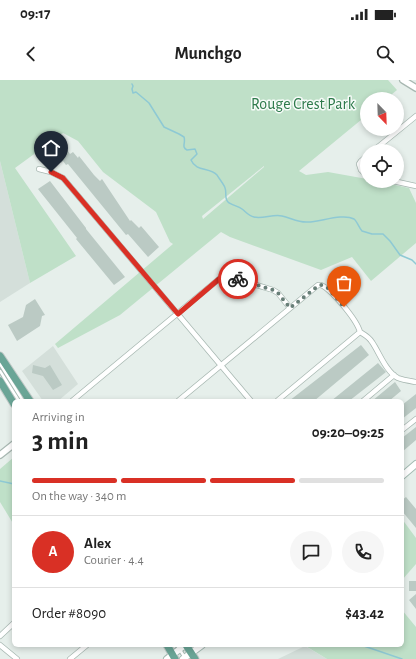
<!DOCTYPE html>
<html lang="en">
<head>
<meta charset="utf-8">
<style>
  :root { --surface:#fff; --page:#f6f6f6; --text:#222; --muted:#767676; --line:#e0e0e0; --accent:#d93025 }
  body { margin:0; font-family:"Alegreya Sans",sans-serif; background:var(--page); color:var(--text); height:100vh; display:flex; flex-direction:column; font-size:15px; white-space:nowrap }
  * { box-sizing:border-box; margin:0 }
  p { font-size:13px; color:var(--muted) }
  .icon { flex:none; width:22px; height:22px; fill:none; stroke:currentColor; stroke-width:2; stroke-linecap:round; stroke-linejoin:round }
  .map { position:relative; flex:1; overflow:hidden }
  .details { position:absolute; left:12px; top:319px; width:392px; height:248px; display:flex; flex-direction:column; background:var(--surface); border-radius:6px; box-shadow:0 2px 6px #0003 }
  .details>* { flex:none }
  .needle { width:26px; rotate:157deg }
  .tools { position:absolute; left:360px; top:12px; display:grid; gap:8px }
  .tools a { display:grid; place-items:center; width:44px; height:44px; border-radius:50%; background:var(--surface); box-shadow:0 2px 6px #0003; font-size:20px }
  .pin { position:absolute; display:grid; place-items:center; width:34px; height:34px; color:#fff; margin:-41px -17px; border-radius:50% 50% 50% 0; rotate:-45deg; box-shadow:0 0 4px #0007 }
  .pin .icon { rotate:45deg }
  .courier { position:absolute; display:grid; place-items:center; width:40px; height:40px; margin:-20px; border:3px solid #d93025; border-radius:50%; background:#fff; color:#222; box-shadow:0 1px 5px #0007 }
  .overview em { font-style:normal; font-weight:700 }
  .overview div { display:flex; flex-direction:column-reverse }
  .overview { display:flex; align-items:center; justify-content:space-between; height:68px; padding:0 20px }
  h1 { font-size:26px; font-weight:700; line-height:30px }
  .bar { display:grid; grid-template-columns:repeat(4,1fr); gap:6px 4px; align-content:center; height:48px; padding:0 20px }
  .bar i { height:5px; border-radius:3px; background:var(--line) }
  .bar .current { background:var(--accent) }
  .bar p { grid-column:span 4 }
  .line { display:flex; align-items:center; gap:10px; padding:0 20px; border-top:1px solid var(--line) }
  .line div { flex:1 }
  .round { display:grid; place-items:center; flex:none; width:42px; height:42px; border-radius:21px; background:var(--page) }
  .status { display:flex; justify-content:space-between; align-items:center; height:28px; padding:0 20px; background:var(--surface); direction:ltr }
  .status svg { height:11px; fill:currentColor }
  header { display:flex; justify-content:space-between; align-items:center; height:52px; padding:0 20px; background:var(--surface); font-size:18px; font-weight:700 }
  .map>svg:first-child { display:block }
  .built { fill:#d4dfda }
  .green { fill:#bfe0c8; fill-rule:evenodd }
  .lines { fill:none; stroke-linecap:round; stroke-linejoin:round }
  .stream { stroke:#8ec9d4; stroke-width:1.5 }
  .building { fill:#bbcac4 }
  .service-casing { stroke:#a8b8b2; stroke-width:4.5 }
  .minor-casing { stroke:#a8b8b2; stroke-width:6 }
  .tertiary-casing { stroke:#a8b8b2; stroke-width:8 }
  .secondary-casing { stroke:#a4bbb3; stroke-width:8 }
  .primary-casing { stroke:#c2cac8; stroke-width:9 }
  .service { stroke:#fff; stroke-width:2.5 }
  .minor { stroke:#fff; stroke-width:4.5 }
  .tertiary { stroke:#fff; stroke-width:5.5 }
  .secondary { stroke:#fff; stroke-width:6 }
  .primary { stroke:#6aa596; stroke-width:7 }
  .done { stroke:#687f78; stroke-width:4; stroke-dasharray:0 7.2 }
  .route { stroke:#d93025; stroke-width:5 }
  .labels { text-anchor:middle; stroke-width:3; stroke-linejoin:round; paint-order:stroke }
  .park-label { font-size:16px; fill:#2d7a4b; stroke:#f7fbf9 }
</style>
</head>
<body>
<div class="status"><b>09:17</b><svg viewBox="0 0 49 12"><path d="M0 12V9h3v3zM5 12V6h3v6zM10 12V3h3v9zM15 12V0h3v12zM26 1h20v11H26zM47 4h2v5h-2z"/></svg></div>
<header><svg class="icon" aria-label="back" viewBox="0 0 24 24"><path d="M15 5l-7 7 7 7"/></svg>Munchgo<svg class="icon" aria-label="search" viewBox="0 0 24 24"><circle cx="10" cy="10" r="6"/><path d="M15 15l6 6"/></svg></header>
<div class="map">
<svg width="416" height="579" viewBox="0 0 416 579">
  <rect width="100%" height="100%" fill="#e6efeb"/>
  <path class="built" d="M0 81 30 203 0 222Z
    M53 266 78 304 58 321H43L22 291Z
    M305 566 327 579H278Z"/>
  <path class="green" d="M0 0H388L397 10 386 19H367V35L299 91 306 95 328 92 367 99V101H376L409 108 416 123V163L371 201 352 177 321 190 230 157 221 152 120 235 58 268 55 264 173 164 170 162 156 132 103 92 78 61 63 53 15 88 76 176 30 203 0 81ZM264 86V87L203 139 202 136Z
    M14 377V445L0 422V389Z
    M402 439 416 458V484L402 500Z
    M402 530 416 547V579H327L304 565H402Z"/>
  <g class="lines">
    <path class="stream" d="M132 4 133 6 132 9 133 13 136 12 149 23 164 47 179 54 184 57C186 63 181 67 187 70L195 69 197 74 191 80C196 92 210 87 217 95 218 97 225 106 225 108 227 112 224 118 228 122 231 125 238 126 242 129 246 132 249 136 254 137 263 139 273 134 282 136 291 138 299 143 308 142 320 142 343 133 354 139 357 141 359 148 362 151L372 154H383L390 161 400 175 412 180 416 184
      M0 401 14 404
      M361 565 402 579"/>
  </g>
  <path class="building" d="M52 59 55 63 57 61 60 65 62 63 70 74 73 72 78 78 79 76 94 95 100 101 102 99 130 141 131 140 139 148 141 146 159 167 148 177 128 154 126 155 68 84 66 85 63 81 61 83 52 73H50L47 70 46 71 41 67Z
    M50 101 86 148V149L125 197 114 205 76 159 77 158 38 109Z
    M35 219 45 235 42 236 40 246 17 261 8 245 23 237 26 225Z
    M361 265 369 275 314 321H289Z
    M378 283 386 292 381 296 349 321H331Z
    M33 285 45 288 50 285 62 305 53 310 43 296 32 293Z
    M395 302 401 311 389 321H372Z
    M416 314V328L402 339V325Z
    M416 347V360L402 372V358Z
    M406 417 416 429V448L402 431V420Z
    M409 501H416V511H409Z
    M416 514V529L409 520Z"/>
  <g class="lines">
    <defs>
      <path id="service" d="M0 284 23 321
        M0 291 19 321
        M177 565 185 578"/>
      <path id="minor" d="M373 71 416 36
        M367 76 361 81 359 84 361 90 367 96
        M39 89 51 92 63 98 251 321
        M393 101 416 106
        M360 252C365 255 369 257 372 262 379 272 386 292 398 298 403 300 410 301 416 302
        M72 321 219 199 230 197 273 210 278 213 290 228
        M178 321 318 205H321C332 210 357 240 360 252L277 321
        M363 321 394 295
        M402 350 416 339
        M0 556 14 543
        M0 565 17 579
        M70 579 87 565"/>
      <path id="tertiary" d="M403 0 416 8
        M0 375 14 364"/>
      <path id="secondary" d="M402 396 416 384
        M167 579 185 565
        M183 579 202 565"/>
      <path id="primary" d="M0 276 30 321
        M0 301 14 324
        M167 565 175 579
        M186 565 195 579"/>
    </defs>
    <use href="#service" class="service-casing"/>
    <use href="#minor" class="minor-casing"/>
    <use href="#tertiary" class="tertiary-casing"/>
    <use href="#secondary" class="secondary-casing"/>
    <use href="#primary" class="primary-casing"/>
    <use href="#service" class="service"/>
    <use href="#minor" class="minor"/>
    <use href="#tertiary" class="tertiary"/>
    <use href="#secondary" class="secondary"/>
    <use href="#primary" class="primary"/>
  </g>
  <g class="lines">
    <path class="done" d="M238 199 273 210 278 213 290 228 318 206 321 205 327 207 344 227"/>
    <path class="route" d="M51 92 63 98 178 234 219 199 230 196 238 199"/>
  </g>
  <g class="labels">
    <g class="park-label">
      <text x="303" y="29">Rouge Crest Park</text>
    </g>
  </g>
</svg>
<div class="tools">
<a><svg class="needle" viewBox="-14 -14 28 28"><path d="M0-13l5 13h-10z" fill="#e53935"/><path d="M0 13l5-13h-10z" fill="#767676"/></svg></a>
<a><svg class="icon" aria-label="locate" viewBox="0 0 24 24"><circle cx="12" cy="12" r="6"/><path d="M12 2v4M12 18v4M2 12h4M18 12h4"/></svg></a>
</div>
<div class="pin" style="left:344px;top:227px;background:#ea580c"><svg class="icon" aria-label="bag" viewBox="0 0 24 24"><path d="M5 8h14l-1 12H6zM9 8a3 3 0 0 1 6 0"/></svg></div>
<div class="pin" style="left:51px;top:92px;background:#1f2937"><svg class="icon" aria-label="home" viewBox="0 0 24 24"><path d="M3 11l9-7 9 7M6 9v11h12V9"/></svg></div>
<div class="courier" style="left:238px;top:199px"><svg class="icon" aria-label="bike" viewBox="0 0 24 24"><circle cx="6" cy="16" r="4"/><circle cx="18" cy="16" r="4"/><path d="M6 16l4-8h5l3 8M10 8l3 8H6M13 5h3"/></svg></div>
<section class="details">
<div class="overview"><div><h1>3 min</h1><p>Arriving in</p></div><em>09:20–09:25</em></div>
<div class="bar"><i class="current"></i><i class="current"></i><i class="current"></i><i></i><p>On the way · 340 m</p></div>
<div class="line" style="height:72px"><b class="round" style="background:var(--accent);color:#fff">A</b><div><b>Alex</b><p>Courier · 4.4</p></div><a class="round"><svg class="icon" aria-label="chat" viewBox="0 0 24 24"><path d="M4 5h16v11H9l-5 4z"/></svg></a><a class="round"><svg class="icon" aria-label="phone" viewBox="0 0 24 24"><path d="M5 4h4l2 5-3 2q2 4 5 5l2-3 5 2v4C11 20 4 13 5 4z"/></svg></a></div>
<div class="line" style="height:52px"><div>Order #8090</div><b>$43.42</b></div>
</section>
</div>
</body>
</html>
